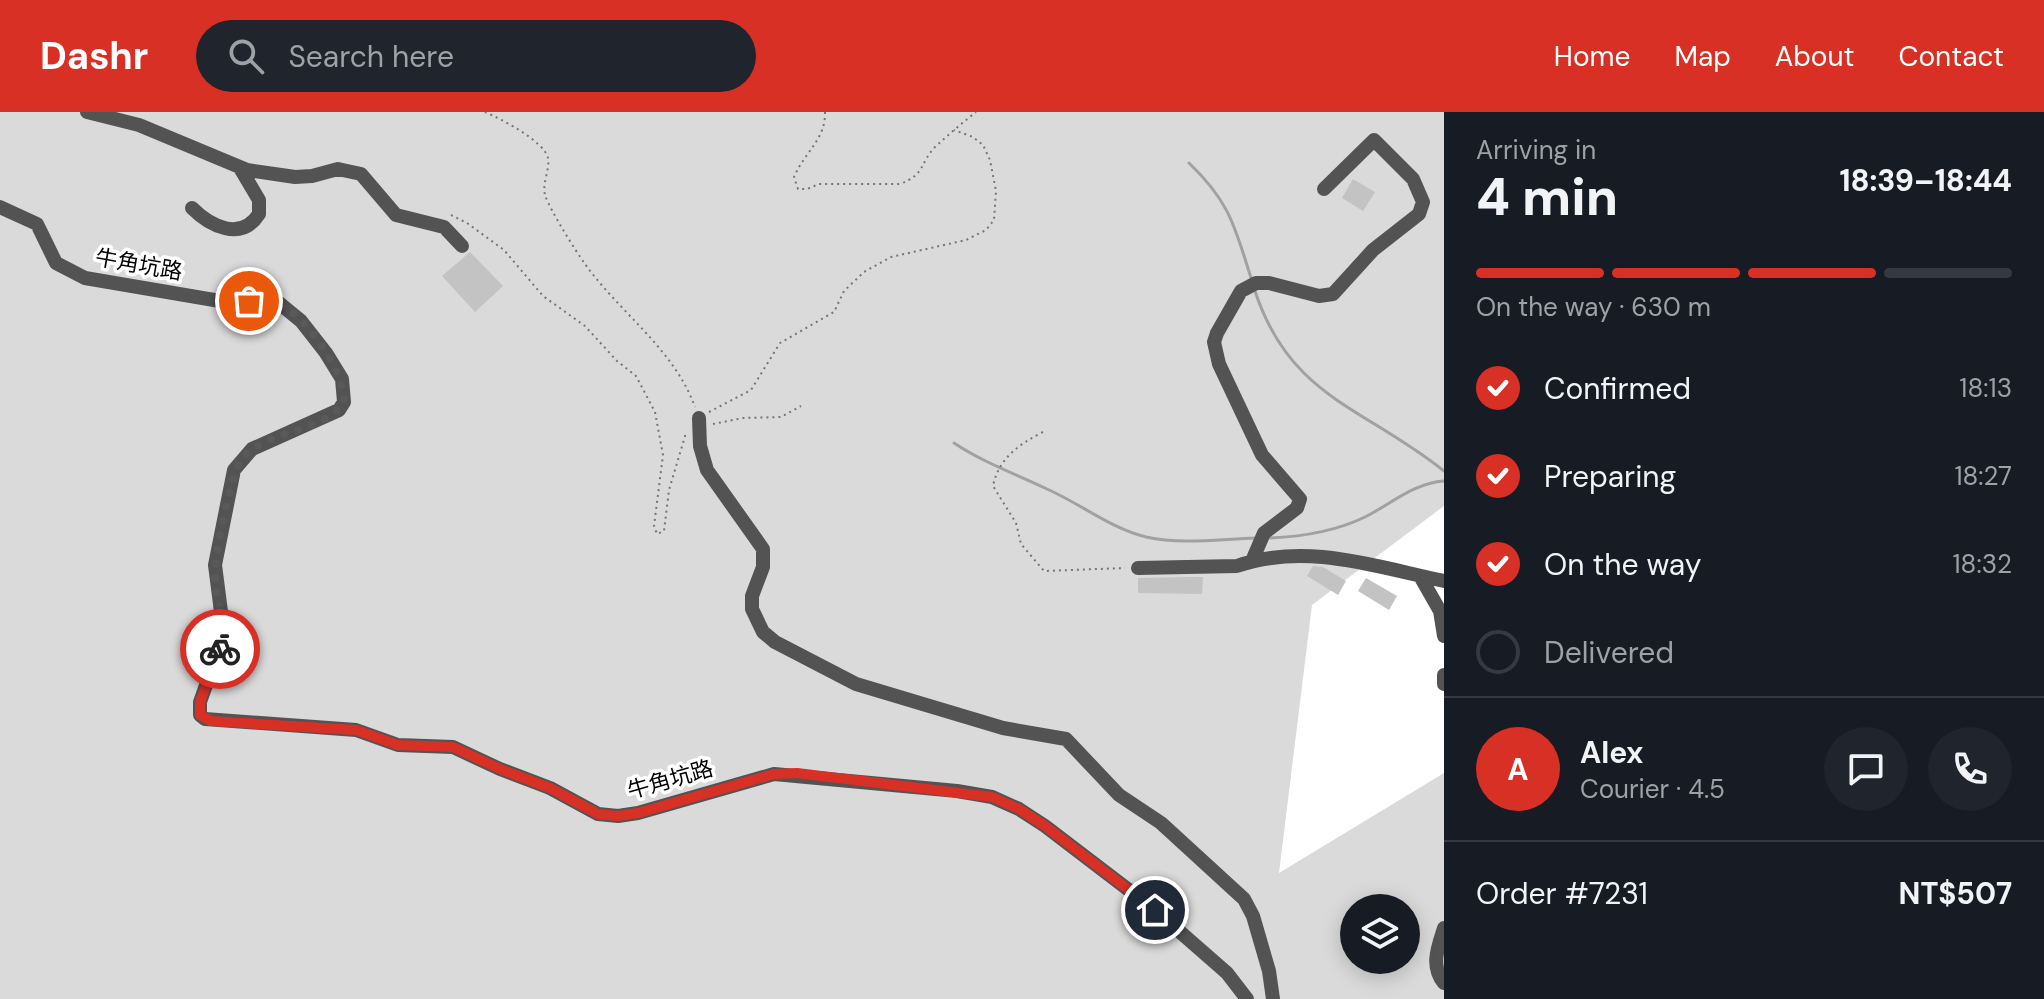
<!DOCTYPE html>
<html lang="en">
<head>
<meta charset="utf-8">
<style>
  :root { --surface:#171b24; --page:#20242c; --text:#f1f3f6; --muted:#9ea1a6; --line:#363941; --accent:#d93025 }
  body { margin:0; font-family:"DM Sans","Noto Sans TC",sans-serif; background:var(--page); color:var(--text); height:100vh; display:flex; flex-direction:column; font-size:30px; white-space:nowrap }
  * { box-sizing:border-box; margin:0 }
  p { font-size:26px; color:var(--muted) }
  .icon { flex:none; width:44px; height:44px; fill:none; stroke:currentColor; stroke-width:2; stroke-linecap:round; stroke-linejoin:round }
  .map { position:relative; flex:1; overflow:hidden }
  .drawer { display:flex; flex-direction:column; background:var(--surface); width:600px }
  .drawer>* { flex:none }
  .tools { position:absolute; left:1340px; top:782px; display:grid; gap:16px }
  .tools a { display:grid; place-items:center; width:80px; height:80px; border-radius:50%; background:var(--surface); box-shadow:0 4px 20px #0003; font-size:40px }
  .pin { position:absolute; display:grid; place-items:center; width:68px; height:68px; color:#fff; margin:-34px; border:4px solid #fff; border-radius:50%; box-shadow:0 2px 8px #0007 }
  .courier { position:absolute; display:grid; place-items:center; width:80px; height:80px; margin:-40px; border:6px solid #d93025; border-radius:50%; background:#fff; color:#222; box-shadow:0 2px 10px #0007 }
  .overview em { font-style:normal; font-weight:800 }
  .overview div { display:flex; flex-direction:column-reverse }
  .overview { display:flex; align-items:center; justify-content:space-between; height:136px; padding:0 32px }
  h1 { font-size:52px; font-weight:800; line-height:60px }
  .bar { display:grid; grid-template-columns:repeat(4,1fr); gap:12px 8px; align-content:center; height:96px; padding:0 32px }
  .bar i { height:10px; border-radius:6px; background:var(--line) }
  .bar .selected { background:var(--accent) }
  .bar p { grid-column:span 4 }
  .line { display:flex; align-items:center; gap:20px; padding:0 32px; border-top:2px solid var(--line) }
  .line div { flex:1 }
  .round { display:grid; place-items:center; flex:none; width:84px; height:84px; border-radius:42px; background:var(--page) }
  ol { padding:0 32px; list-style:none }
  li { display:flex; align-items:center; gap:24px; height:88px }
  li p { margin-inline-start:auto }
  li .icon { padding:8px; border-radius:50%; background:var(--accent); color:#fff; stroke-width:4 }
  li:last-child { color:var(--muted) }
  li i { width:44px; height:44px; border:4px solid var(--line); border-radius:50% }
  header { display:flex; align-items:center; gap:48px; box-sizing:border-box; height:112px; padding:0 40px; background:var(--accent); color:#fff }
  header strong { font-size:38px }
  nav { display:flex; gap:44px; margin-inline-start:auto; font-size:28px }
  .search { width:560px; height:72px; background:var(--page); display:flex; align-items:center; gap:20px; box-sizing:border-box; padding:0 28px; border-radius:44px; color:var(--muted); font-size:30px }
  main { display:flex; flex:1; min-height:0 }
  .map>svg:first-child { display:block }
  .green { fill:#dadada; fill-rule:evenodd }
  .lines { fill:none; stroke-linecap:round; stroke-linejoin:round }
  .stream { stroke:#a1a1a1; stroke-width:3 }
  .building { fill:#c3c3c3 }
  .path { stroke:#757575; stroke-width:2; stroke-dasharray:2 4; stroke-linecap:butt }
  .minor { stroke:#535353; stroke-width:14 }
  .done { stroke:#595959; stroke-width:8; stroke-dasharray:0 14.4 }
  .route { stroke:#d93025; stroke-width:10 }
  .labels { text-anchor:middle; stroke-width:7; stroke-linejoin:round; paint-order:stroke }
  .street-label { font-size:22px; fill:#000; stroke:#fff }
</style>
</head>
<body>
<header>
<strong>Dashr</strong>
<div class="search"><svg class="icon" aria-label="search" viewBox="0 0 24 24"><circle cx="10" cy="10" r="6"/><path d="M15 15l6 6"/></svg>Search here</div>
<nav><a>Home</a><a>Map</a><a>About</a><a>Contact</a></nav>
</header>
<main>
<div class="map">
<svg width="1444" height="887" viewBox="0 0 1444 887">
  <rect width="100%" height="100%" fill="#fff"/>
  <path class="green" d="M0 0H1444V394L1312 493 1279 761 1444 661V887H0ZM1354 796H1406V848H1354Z"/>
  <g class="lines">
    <path class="stream" d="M1189 51C1231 91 1235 116 1252 169
      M1254 176C1289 286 1363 294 1444 359
      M954 331C984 351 1016 362 1047 377 1081 392 1110 416 1146 425 1182 433 1220 427 1256 426
      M1267 426C1301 425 1334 420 1365 405 1391 392 1414 371 1444 369"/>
  </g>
  <path class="building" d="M1353 67 1375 80 1363 99 1342 86Z
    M470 140 503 174 475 200 442 164Z
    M1313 454 1323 455 1346 469 1338 483 1307 464Z
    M1190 465H1203L1202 482 1138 481V466Z
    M1366 466 1397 484 1389 498 1358 479Z"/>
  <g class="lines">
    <path class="path" d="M485 0C501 7 544 29 548 46 550 58 542 71 545 83 550 98 575 138 585 152 620 201 674 237 695 295
      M825 0C826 27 804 41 794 65L798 77H807L819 72H900C926 62 919 52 935 35 948 23 962 11 976 0
      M451 103 467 111 504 138 543 184 585 214 617 249 636 264 655 300 663 343 654 414 657 422 664 419 669 378 686 321
      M709 300 751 278 780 231 834 200 844 179 864 160 891 145 966 128 986 118 994 108 996 79 990 48 983 33 973 25 954 18
      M713 312 743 306 781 305 801 294
      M1043 320C1018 333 999 346 993 374L1016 411 1021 432 1044 459 1125 456"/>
    <path class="minor" d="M87 0 139 13 247 58 295 65 312 64 338 57 361 62 396 103 444 115 462 134
      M0 95 37 112 56 151 85 166 220 189 279 191 301 209 326 241 342 267 344 290 339 298 252 337 234 358 215 453 224 523 200 590V603L205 607 356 618 398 633 453 635 500 657 550 676 598 702 618 704 638 701 774 662 957 679 992 685 1019 697 1045 714 1155 798 1227 861 1247 887
      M192 96C210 114 241 130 259 102V88L240 56
      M699 306 700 334 707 358 763 437V455L752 484V497L763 520 775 530 856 572 1003 616 1066 627 1119 683 1161 711 1244 787 1253 804 1269 859 1273 887
      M1252 449 1264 421 1297 396 1300 387 1262 343 1219 252 1214 230 1217 221 1241 179 1256 171H1269L1319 184 1333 182 1373 138 1419 102 1423 90 1413 67 1374 28 1324 77
      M1138 456 1237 454C1307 430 1376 455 1444 469
      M1420 464 1440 499 1444 524
      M1444 563V572
      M1444 816C1438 835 1430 854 1444 871"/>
  </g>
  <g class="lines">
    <path class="done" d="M220 537C228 512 216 489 215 464 214 445 232 356 243 345 269 317 322 322 344 290 346 263 306 203 280 192 271 187 259 189 249 189"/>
    <path class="route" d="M220 537 200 590V603L211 609 356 618 398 633 453 635 500 657 550 676 598 702 618 704 638 701 774 662 797 661 992 685 1019 697 1045 714 1155 798"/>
  </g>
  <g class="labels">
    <g class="street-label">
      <text transform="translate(139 152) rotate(10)" y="8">牛角坑路</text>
      <text transform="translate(670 667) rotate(-16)" y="8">牛角坑路</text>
    </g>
  </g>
</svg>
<div class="tools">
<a><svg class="icon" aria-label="layers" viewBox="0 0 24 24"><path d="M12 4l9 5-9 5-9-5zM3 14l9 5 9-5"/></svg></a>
</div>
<div class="pin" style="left:249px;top:189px;background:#ea580c"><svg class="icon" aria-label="bag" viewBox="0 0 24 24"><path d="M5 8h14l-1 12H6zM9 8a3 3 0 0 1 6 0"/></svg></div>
<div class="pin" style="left:1155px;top:798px;background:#1f2937"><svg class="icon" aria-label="home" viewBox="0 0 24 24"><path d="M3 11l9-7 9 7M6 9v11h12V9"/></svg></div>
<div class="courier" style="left:220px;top:537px"><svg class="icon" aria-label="bike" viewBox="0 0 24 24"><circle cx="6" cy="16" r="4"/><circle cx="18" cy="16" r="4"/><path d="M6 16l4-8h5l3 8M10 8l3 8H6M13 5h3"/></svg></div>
</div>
<section class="drawer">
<div class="overview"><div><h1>4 min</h1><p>Arriving in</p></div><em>18:39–18:44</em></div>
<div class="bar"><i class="selected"></i><i class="selected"></i><i class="selected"></i><i></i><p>On the way · 630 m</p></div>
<ol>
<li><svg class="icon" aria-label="check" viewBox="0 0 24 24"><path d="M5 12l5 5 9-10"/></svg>Confirmed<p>18:13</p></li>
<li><svg class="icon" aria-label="check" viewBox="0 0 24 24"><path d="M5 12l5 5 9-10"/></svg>Preparing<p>18:27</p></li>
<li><svg class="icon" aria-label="check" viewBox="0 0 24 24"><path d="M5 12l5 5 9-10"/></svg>On the way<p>18:32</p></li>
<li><i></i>Delivered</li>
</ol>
<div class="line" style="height:144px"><b class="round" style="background:var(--accent);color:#fff">A</b><div><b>Alex</b><p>Courier · 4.5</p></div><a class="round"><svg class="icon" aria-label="chat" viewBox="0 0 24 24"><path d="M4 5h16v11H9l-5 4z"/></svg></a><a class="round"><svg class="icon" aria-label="phone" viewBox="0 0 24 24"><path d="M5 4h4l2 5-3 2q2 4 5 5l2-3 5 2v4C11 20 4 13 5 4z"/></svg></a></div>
<div class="line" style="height:104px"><div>Order #7231</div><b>NT$507</b></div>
</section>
</main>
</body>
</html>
